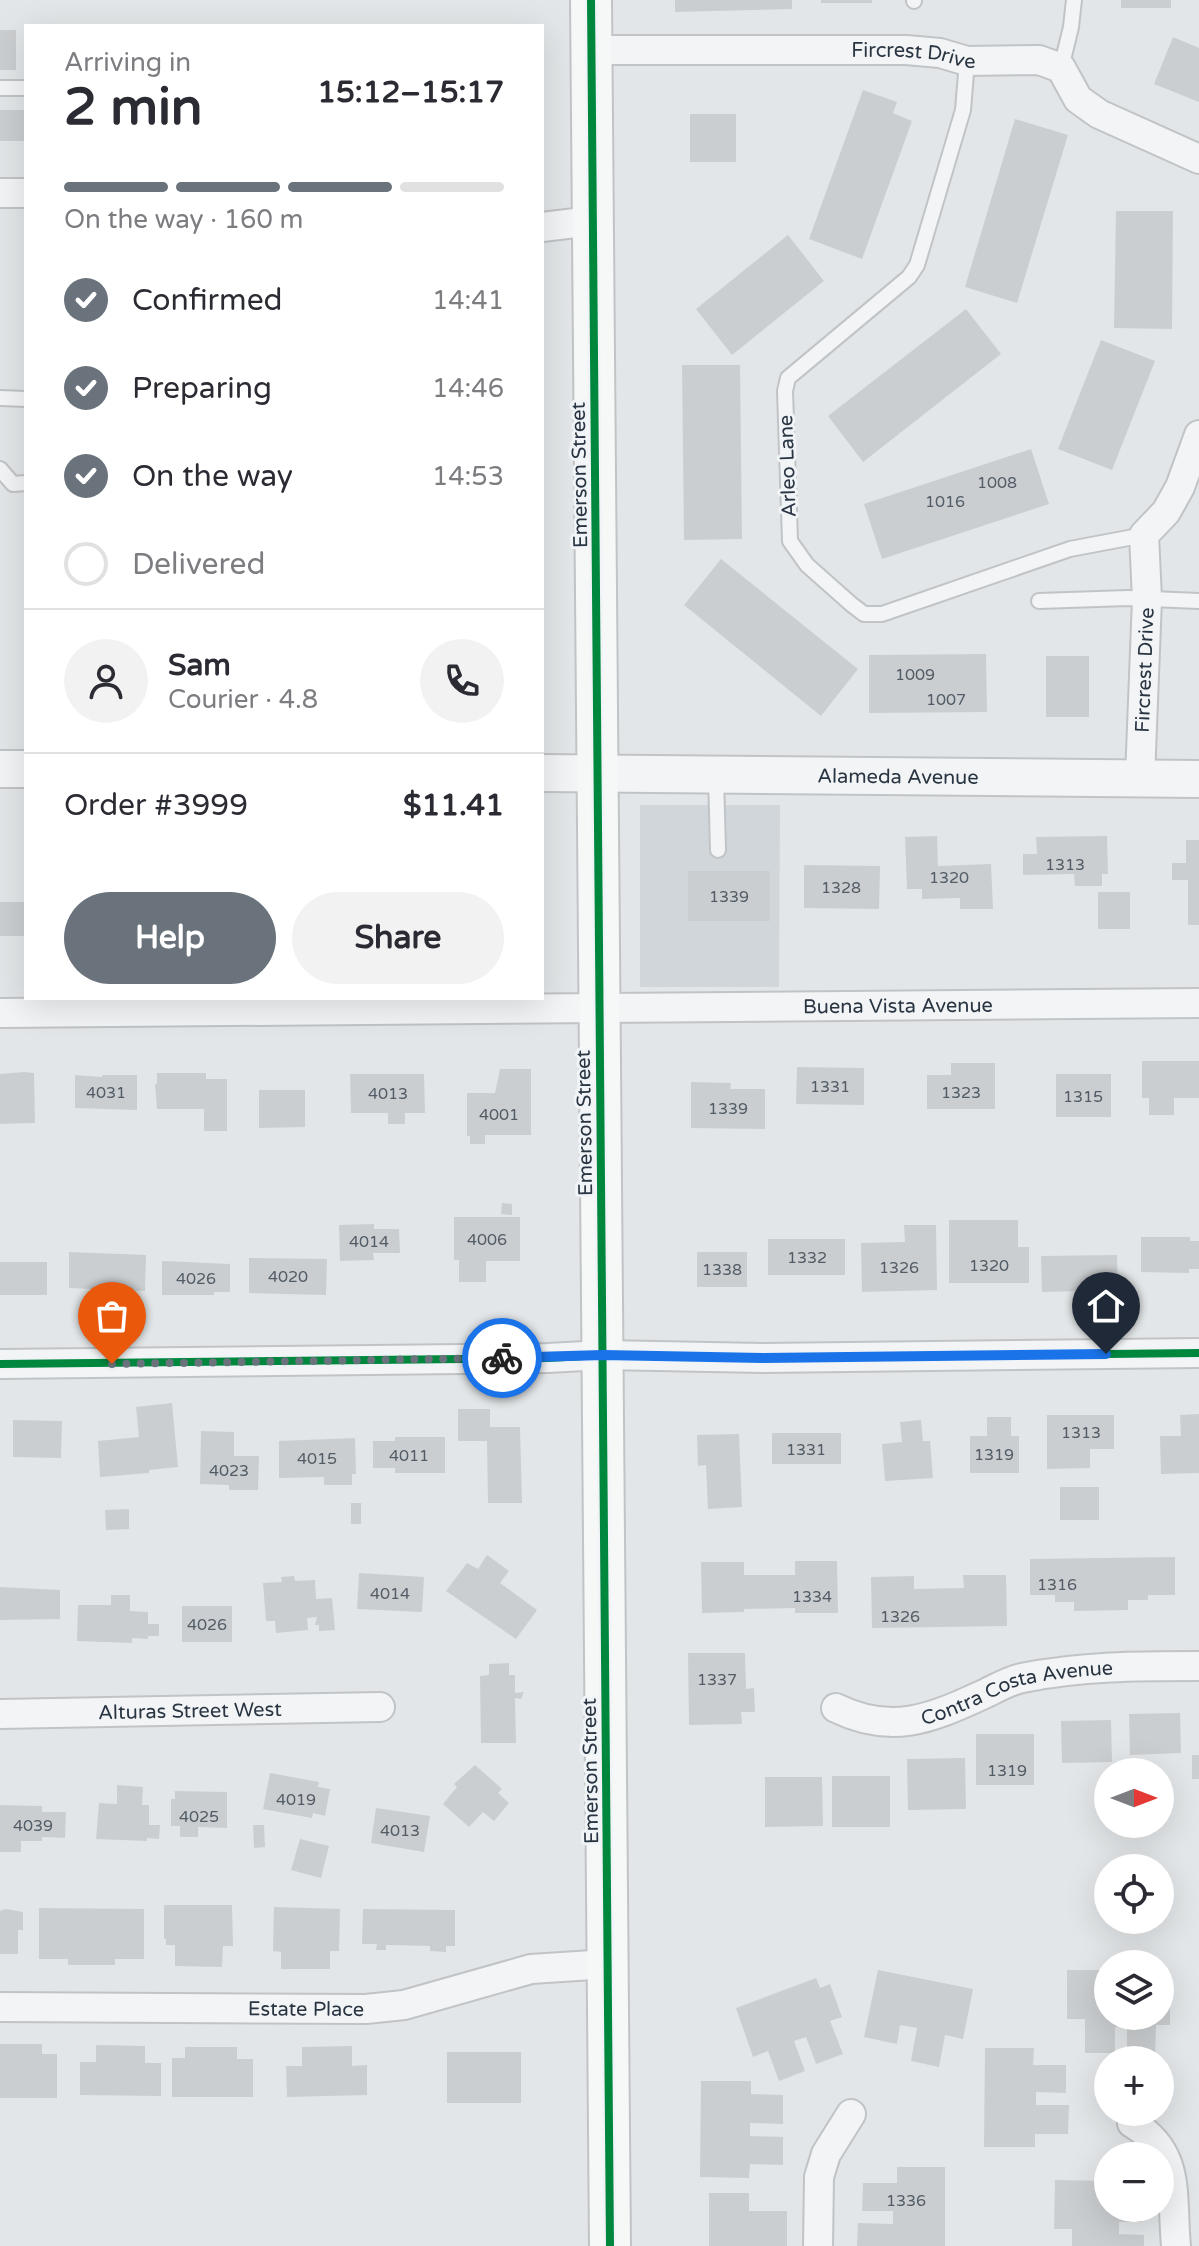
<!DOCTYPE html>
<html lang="en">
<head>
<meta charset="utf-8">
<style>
  :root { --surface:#fff; --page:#f2f2f3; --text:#2b2b33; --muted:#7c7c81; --line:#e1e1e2; --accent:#6a737c }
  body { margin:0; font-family:"Varela Round",sans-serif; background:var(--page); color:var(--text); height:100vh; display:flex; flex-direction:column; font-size:30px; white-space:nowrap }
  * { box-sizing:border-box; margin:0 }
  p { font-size:26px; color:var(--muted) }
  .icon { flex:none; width:44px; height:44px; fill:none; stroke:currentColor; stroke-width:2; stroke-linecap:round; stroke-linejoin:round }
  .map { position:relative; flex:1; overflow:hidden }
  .panel { position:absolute; left:24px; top:24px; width:520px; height:976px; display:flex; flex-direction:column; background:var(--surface); border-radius:0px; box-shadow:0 8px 32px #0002 }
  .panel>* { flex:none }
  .needle { width:52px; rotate:90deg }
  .fabs { position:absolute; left:1094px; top:1758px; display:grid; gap:16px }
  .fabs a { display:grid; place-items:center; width:80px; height:80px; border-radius:50%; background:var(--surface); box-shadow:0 8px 32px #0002; font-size:40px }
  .pin { position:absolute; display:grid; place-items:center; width:68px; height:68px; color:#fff; margin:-82px -34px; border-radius:50% 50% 50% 0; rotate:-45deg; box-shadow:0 0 8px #0007 }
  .pin .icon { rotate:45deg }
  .courier { position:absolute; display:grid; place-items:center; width:80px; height:80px; margin:-40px; border:6px solid #1a73e8; border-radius:50%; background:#fff; color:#222; box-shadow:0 2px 10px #0007 }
  .summary em { font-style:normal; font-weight:700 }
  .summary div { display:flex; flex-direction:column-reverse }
  .summary { display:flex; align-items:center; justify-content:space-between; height:136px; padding:0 40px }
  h1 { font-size:52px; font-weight:700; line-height:60px }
  .bar { display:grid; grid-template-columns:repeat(4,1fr); gap:12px 8px; align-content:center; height:96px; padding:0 40px }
  .bar i { height:10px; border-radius:6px; background:var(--line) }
  .bar .active { background:var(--accent) }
  .bar p { grid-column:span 4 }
  .line { display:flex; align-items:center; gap:20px; padding:0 40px; border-top:2px solid var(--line) }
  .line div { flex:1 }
  .round { display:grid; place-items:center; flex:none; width:84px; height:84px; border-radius:42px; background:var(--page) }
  ol { padding:0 40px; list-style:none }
  li { display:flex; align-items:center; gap:24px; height:88px }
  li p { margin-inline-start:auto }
  li .icon { padding:8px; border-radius:50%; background:var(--accent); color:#fff; stroke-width:4 }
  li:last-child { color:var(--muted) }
  li i { width:44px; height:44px; border:4px solid var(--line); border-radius:50% }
  .button { display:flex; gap:16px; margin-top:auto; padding:16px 40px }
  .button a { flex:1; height:92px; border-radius:48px; background:var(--accent); color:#fff; font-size:32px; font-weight:700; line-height:92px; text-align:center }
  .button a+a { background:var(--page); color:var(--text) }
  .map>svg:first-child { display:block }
  .built { fill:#d1d6db }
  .building { fill:#cbced0 }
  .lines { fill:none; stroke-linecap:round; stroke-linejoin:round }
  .service-casing { stroke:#c1c4c6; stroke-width:18 }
  .minor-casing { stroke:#c1c4c6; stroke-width:32 }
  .tertiary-casing { stroke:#c1c4c6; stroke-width:40 }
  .secondary-casing { stroke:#c1c4c6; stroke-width:44 }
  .service { stroke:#f2f4f5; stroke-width:14 }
  .minor { stroke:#f2f4f5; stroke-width:28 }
  .tertiary { stroke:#f2f4f5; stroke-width:36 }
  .secondary { stroke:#f6f7f7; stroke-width:40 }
  .cycleway-casing { stroke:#f1f4f7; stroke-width:13 }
  .cycleway { stroke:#00873e; stroke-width:8 }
  .done { stroke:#6a737c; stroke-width:8; stroke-dasharray:0 14.4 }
  .route { stroke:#1a73e8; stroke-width:10 }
  .labels { text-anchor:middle; stroke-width:6; stroke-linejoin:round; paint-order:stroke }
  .number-label { font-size:16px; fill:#525c66 }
  .street-label { font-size:20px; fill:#293542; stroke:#f1f4f7 }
</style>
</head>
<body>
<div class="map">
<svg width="1199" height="2246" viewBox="0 0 1199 2246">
  <rect width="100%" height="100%" fill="#e3e6e8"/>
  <path class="built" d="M640 805H780L779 987H640Z"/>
  <path class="building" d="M675 0H792V9L675 12Z
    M821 0H872V3H821Z
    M1121 0H1171V8H1121Z
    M0 30H16V70H0Z
    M1173 37 1199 48V102L1154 84Z
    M863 90 897 102 893 113 912 121 862 259 809 239Z
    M0 110H26V141H0Z
    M690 114H736V162H690Z
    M1015 119 1068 135 1017 303 965 287Z
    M1116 211H1173L1172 329 1114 328Z
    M788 235 824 281 732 355 696 309Z
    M966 309 1001 354 863 462 828 416Z
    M1101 340 1155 361 1112 470 1058 449Z
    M682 365H740L742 539 684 540Z
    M1031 449 1049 504 882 559 864 504Z
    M721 559 858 669 821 716 684 605Z
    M986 654 987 712 869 713V655Z
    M1046 656H1089V717H1046Z
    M937 836 938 866 991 864 993 909H960V898L922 899V889H907L905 837Z
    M1107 836 1108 874H1102V886H1075L1074 874 1023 875V854H1037L1036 837Z
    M1186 840H1199V925H1188V880H1172V863H1186Z
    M804 865 880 866 879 909 804 908Z
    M688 871H770V921H688Z
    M1098 892H1130V929H1098Z
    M0 902H26V936H0Z
    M1142 1061H1199V1098H1174V1115H1149V1098H1142Z
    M951 1063H995V1109H927V1075H951Z
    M797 1067 864 1068V1105L796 1104Z
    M500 1069H531V1135H485V1144H470V1136H467V1093H495Z
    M24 1072 34 1073 35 1123 0 1124V1074Z
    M157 1073H206V1079H227V1131H204V1109H157L155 1084H157Z
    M350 1074H424L425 1113H405V1124H388V1113H351Z
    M1056 1074H1111V1117H1056Z
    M75 1075 102 1077V1075H137V1110L75 1108Z
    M691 1082 731 1083 730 1089H765V1129L691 1128Z
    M259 1090H305V1127L259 1128Z
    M502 1203 512 1204V1215L501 1214Z
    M454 1217H520V1261H486V1282H459V1260H454Z
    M949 1220H1018V1247H1029V1283H949Z
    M374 1224V1229H399L400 1253H373L374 1260 340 1261 339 1225Z
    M904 1225H936L937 1290 862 1292 861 1243 905 1242Z
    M1141 1237H1190V1241H1199V1269H1189V1273L1141 1272Z
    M768 1239H845V1275H768Z
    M69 1252 146 1255 145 1291 69 1288Z
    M697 1252H747V1287H697Z
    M1117 1255 1118 1290 1042 1292 1041 1256Z
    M249 1258 327 1259 326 1295 249 1293Z
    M162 1261 230 1264V1292H214V1295H162Z
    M0 1262H47V1295H0Z
    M172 1403 178 1467 149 1470V1473L100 1477 98 1441 139 1437 136 1407Z
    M458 1409H490V1427H520L522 1503H488L487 1441H458Z
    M1199 1414V1473L1161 1474 1160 1436H1181L1180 1415Z
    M1047 1415H1114V1449H1090V1468L1047 1469Z
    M987 1417H1011V1436H1019V1473H970V1436H987Z
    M13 1420 62 1421 61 1458 13 1457Z
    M921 1420 923 1441H930L933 1478 885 1481 882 1444 902 1442 900 1422Z
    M201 1431 234 1432V1456H259L258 1490H229V1485L200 1484Z
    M772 1433H841V1464H772Z
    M739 1434 742 1507 708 1509 706 1465 698 1466 697 1435Z
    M395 1437H445V1473H395V1468H373V1441H395Z
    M355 1438 356 1474H352V1485H324V1477L279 1478V1441Z
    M1060 1487H1099V1520H1060Z
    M351 1503H361V1524H351Z
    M129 1509V1529L106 1530 105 1510Z
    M487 1555 509 1571 500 1583 537 1610 516 1639 446 1591 467 1563 478 1569Z
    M1175 1557V1595H1148V1600H1128V1610L1074 1611V1602H1055V1595H1030V1559Z
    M795 1561H837L838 1613H795V1608L744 1609V1612L702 1613 701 1562H744V1575H795Z
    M359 1573 424 1577 422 1612 357 1609Z
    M963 1575H1006L1007 1626 872 1628 871 1577 914 1576V1589L964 1588Z
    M294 1576 295 1581 315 1580 316 1599 332 1598 335 1630 319 1631V1625H315L317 1617 307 1618 308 1630 276 1633 275 1621H266L263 1583 282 1582 281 1577Z
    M0 1587 60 1590V1619L0 1620Z
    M111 1595H130V1611L148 1612V1624H159V1636H148V1639L132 1638V1643L77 1641 78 1605H111Z
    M182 1606H232V1642H182Z
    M688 1653H745L746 1689 754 1688 755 1712H741L742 1724 689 1725Z
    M509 1663V1675H515V1693L524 1692 521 1699 515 1698 516 1743H481L480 1676 489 1675V1664Z
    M1180 1713 1181 1753 1130 1755 1129 1714Z
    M1111 1720 1112 1762 1062 1763 1061 1721Z
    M976 1734H1034V1785H976Z
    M1192 1755H1199V1779H1192Z
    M965 1758 966 1809 908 1810 907 1759Z
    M475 1765 502 1789 498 1793 509 1803 494 1821 483 1812 469 1827 443 1804 457 1787 454 1784Z
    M270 1773 319 1782 318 1787 330 1789 325 1816 313 1813 312 1818 263 1809Z
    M832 1776H890V1827H832Z
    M765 1777H822L823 1826 765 1827Z
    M117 1785 143 1787 142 1805H149V1825H160L159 1839 147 1838V1841L96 1839 99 1803 117 1804Z
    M175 1791 227 1792V1828L198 1827V1837H180V1826H171V1799H175Z
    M0 1805 42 1806V1812H66L65 1838 42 1837V1841H21V1852H0Z
    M376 1808 430 1816 424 1852 371 1843Z
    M253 1825H264L265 1847 254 1848Z
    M300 1839 329 1846 321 1878 291 1870Z
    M164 1905H232L233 1946H223L222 1967 175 1966V1945H166V1939H164Z
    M274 1907 340 1909 339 1951H330V1969H281V1952L273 1951Z
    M39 1908 144 1909V1959H115V1965H68V1959H39Z
    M6 1909 23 1912V1930H18V1954H0V1911Z
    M363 1909 455 1910V1946H446V1952L430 1951V1946L389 1945H386V1950H376L377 1944H362Z
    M878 1970 973 1989 963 2039 945 2035 939 2067 911 2061 917 2028 900 2025 897 2044 864 2037Z
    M1067 1970H1108V2016H1160V1978H1170V2025H1156L1155 2059H1127V2027H1115V2053H1085V2019H1067Z
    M816 1978 820 1988 830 1984 842 2017 830 2021 843 2054 816 2064 806 2037 794 2041 805 2071 779 2081 768 2051 753 2057 736 2008Z
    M0 2044H42V2054H57V2098H0Z
    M96 2045 145 2046V2063H161V2096L80 2095V2062H96Z
    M352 2046V2066L367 2065V2095L287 2097 286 2066H302V2047Z
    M185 2047H237V2059H253V2097H172V2058H185Z
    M985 2048H1034L1033 2065H1066V2093L1036 2092V2105H1069L1068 2134H1035V2147H984Z
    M447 2052H521V2103H447Z
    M701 2081H751V2094L783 2095V2124L750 2123V2136L783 2137V2165L750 2164 749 2178 700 2177Z
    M897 2167H945V2246H857L858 2223 893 2224V2211H862L863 2183H897Z
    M1055 2180 1108 2181V2208H1143L1142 2222H1119V2234L1144 2235V2246H1072V2229H1054Z
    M709 2193H749V2211H787V2246H709Z"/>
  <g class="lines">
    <defs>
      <path id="service" d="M914 0V1
        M967 61 963 110 917 265 909 277 788 378 785 391 790 541 807 565 851 604 864 614H882L1070 549 1144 535
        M1061 68 1071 27 1074 0
        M0 88H26
        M0 398 26 399
        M0 469 13 484 26 483
        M1039 601 1128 598 1199 601
        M716 776 718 850"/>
      <g id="minor">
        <path id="s1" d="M592 50H906L940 53 967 61 1039 60 1061 68 1078 99 1099 114 1199 159"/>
        <path d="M0 193H26"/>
        <path d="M542 227 592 221"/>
        <path id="s2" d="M1140 778 1147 599 1144 535 1166 512 1180 487 1199 435"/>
        <path id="s3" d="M0 1013 1199 1003"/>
        <path d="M0 1364 548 1358 603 1355 763 1358 1199 1353"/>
        <path id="s4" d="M836 1708C891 1735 930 1719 982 1695 995 1689 1008 1681 1022 1678 1081 1666 1139 1666 1199 1666"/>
        <path id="s5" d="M0 1714 380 1707"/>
        <path id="s6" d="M0 2007 366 2009 404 2005 531 1969 608 1964"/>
        <path d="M1132 2123C1182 2153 1171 2195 1176 2246"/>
        <path d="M818 2246 819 2177 826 2154 851 2114"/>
      </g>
      <g id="tertiary">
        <path d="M0 769H26"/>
        <path id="s7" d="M542 773 1199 779"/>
      </g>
      <path id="secondary" d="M591 0 610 2246"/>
    </defs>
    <use href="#service" class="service-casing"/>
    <use href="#minor" class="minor-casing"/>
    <use href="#tertiary" class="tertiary-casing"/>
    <use href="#secondary" class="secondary-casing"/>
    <use href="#service" class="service"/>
    <use href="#minor" class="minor"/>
    <use href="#tertiary" class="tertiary"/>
    <use href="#secondary" class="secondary"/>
    <defs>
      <path id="cycleway" d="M591 0 610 2246
        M0 1364 548 1358 603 1355 763 1358 1199 1353"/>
    </defs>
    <use href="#cycleway" class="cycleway-casing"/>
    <use href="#cycleway" class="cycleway"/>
  </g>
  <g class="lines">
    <path class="done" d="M112 1364 502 1358"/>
    <path class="route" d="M502 1358 603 1355 763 1358 1106 1354"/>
  </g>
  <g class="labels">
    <g class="number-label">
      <text x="997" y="488">1008</text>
      <text x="945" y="507">1016</text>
      <text x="915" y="680">1009</text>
      <text x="946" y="705">1007</text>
      <text x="1065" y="870">1313</text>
      <text x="949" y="883">1320</text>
      <text x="841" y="893">1328</text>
      <text x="729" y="902">1339</text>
      <text x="830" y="1092">1331</text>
      <text x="106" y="1098">4031</text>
      <text x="961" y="1098">1323</text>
      <text x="388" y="1099">4013</text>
      <text x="1083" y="1102">1315</text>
      <text x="728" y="1114">1339</text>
      <text x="499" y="1120">4001</text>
      <text x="487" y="1245">4006</text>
      <text x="369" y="1247">4014</text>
      <text x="807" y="1263">1332</text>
      <text x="989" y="1271">1320</text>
      <text x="899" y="1273">1326</text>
      <text x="722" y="1275">1338</text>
      <text x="288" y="1282">4020</text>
      <text x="196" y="1284">4026</text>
      <text x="1081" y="1438">1313</text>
      <text x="806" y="1455">1331</text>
      <text x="994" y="1460">1319</text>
      <text x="409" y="1461">4011</text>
      <text x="317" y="1464">4015</text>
      <text x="229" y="1476">4023</text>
      <text x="1057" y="1590">1316</text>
      <text x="390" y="1599">4014</text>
      <text x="812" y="1602">1334</text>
      <text x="900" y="1622">1326</text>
      <text x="207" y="1630">4026</text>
      <text x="717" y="1685">1337</text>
      <text x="1007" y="1776">1319</text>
      <text x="296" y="1805">4019</text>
      <text x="199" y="1822">4025</text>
      <text x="33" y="1831">4039</text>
      <text x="400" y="1836">4013</text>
      <text x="906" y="2206">1336</text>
    </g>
    <g class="street-label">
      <text dy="7" stroke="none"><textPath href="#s1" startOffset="322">Fircrest Drive</textPath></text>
      <text transform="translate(787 466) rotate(-92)" y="7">Arleo Lane</text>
      <text transform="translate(579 475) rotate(-91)" y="7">Emerson Street</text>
      <text dy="7" stroke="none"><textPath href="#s2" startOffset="108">Fircrest Drive</textPath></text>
      <text dy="7" stroke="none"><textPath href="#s7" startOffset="356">Alameda Avenue</textPath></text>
      <text dy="7" stroke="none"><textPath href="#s3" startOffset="898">Buena Vista Avenue</textPath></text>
      <text transform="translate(584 1123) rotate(-91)" y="7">Emerson Street</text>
      <text dy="7" stroke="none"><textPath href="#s4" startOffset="188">Contra Costa Avenue</textPath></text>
      <text dy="7" stroke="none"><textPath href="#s5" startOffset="190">Alturas Street West</textPath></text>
      <text transform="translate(590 1771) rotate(-91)" y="7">Emerson Street</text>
      <text dy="7" stroke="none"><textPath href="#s6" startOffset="306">Estate Place</textPath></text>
    </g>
  </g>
</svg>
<div class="fabs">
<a><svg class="needle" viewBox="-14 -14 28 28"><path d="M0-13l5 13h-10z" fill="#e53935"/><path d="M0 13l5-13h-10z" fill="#7c7c81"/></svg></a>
<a><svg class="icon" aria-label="locate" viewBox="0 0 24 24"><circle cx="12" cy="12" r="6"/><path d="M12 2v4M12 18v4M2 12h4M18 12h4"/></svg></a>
<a><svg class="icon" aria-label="layers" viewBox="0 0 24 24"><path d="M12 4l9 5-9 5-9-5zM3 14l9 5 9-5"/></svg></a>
<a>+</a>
<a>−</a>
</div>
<div class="pin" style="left:112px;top:1364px;background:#ea580c"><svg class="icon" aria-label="bag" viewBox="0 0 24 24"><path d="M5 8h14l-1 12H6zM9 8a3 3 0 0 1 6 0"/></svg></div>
<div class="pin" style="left:1106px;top:1354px;background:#1f2937"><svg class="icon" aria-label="home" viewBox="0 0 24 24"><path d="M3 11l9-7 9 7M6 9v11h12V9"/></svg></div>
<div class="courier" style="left:502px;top:1358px"><svg class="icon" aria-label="bike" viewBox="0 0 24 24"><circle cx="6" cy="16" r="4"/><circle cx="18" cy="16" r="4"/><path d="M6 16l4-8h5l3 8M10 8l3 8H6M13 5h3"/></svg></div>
<section class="panel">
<div class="summary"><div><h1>2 min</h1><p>Arriving in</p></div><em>15:12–15:17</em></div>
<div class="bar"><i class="active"></i><i class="active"></i><i class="active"></i><i></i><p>On the way · 160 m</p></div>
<ol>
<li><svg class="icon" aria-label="check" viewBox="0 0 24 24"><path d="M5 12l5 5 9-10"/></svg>Confirmed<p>14:41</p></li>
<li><svg class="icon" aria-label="check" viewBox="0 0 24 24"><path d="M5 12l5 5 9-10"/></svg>Preparing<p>14:46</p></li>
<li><svg class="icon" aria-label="check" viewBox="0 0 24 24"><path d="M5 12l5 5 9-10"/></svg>On the way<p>14:53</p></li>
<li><i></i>Delivered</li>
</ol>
<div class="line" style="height:144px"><a class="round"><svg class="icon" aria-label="person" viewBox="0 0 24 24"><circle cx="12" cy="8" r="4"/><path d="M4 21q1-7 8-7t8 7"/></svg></a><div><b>Sam</b><p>Courier · 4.8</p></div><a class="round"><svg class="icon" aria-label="phone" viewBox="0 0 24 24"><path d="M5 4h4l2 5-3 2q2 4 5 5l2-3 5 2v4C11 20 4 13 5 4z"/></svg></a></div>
<div class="line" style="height:104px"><div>Order #3999</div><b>$11.41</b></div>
<div class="button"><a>Help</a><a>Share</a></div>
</section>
</div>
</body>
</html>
